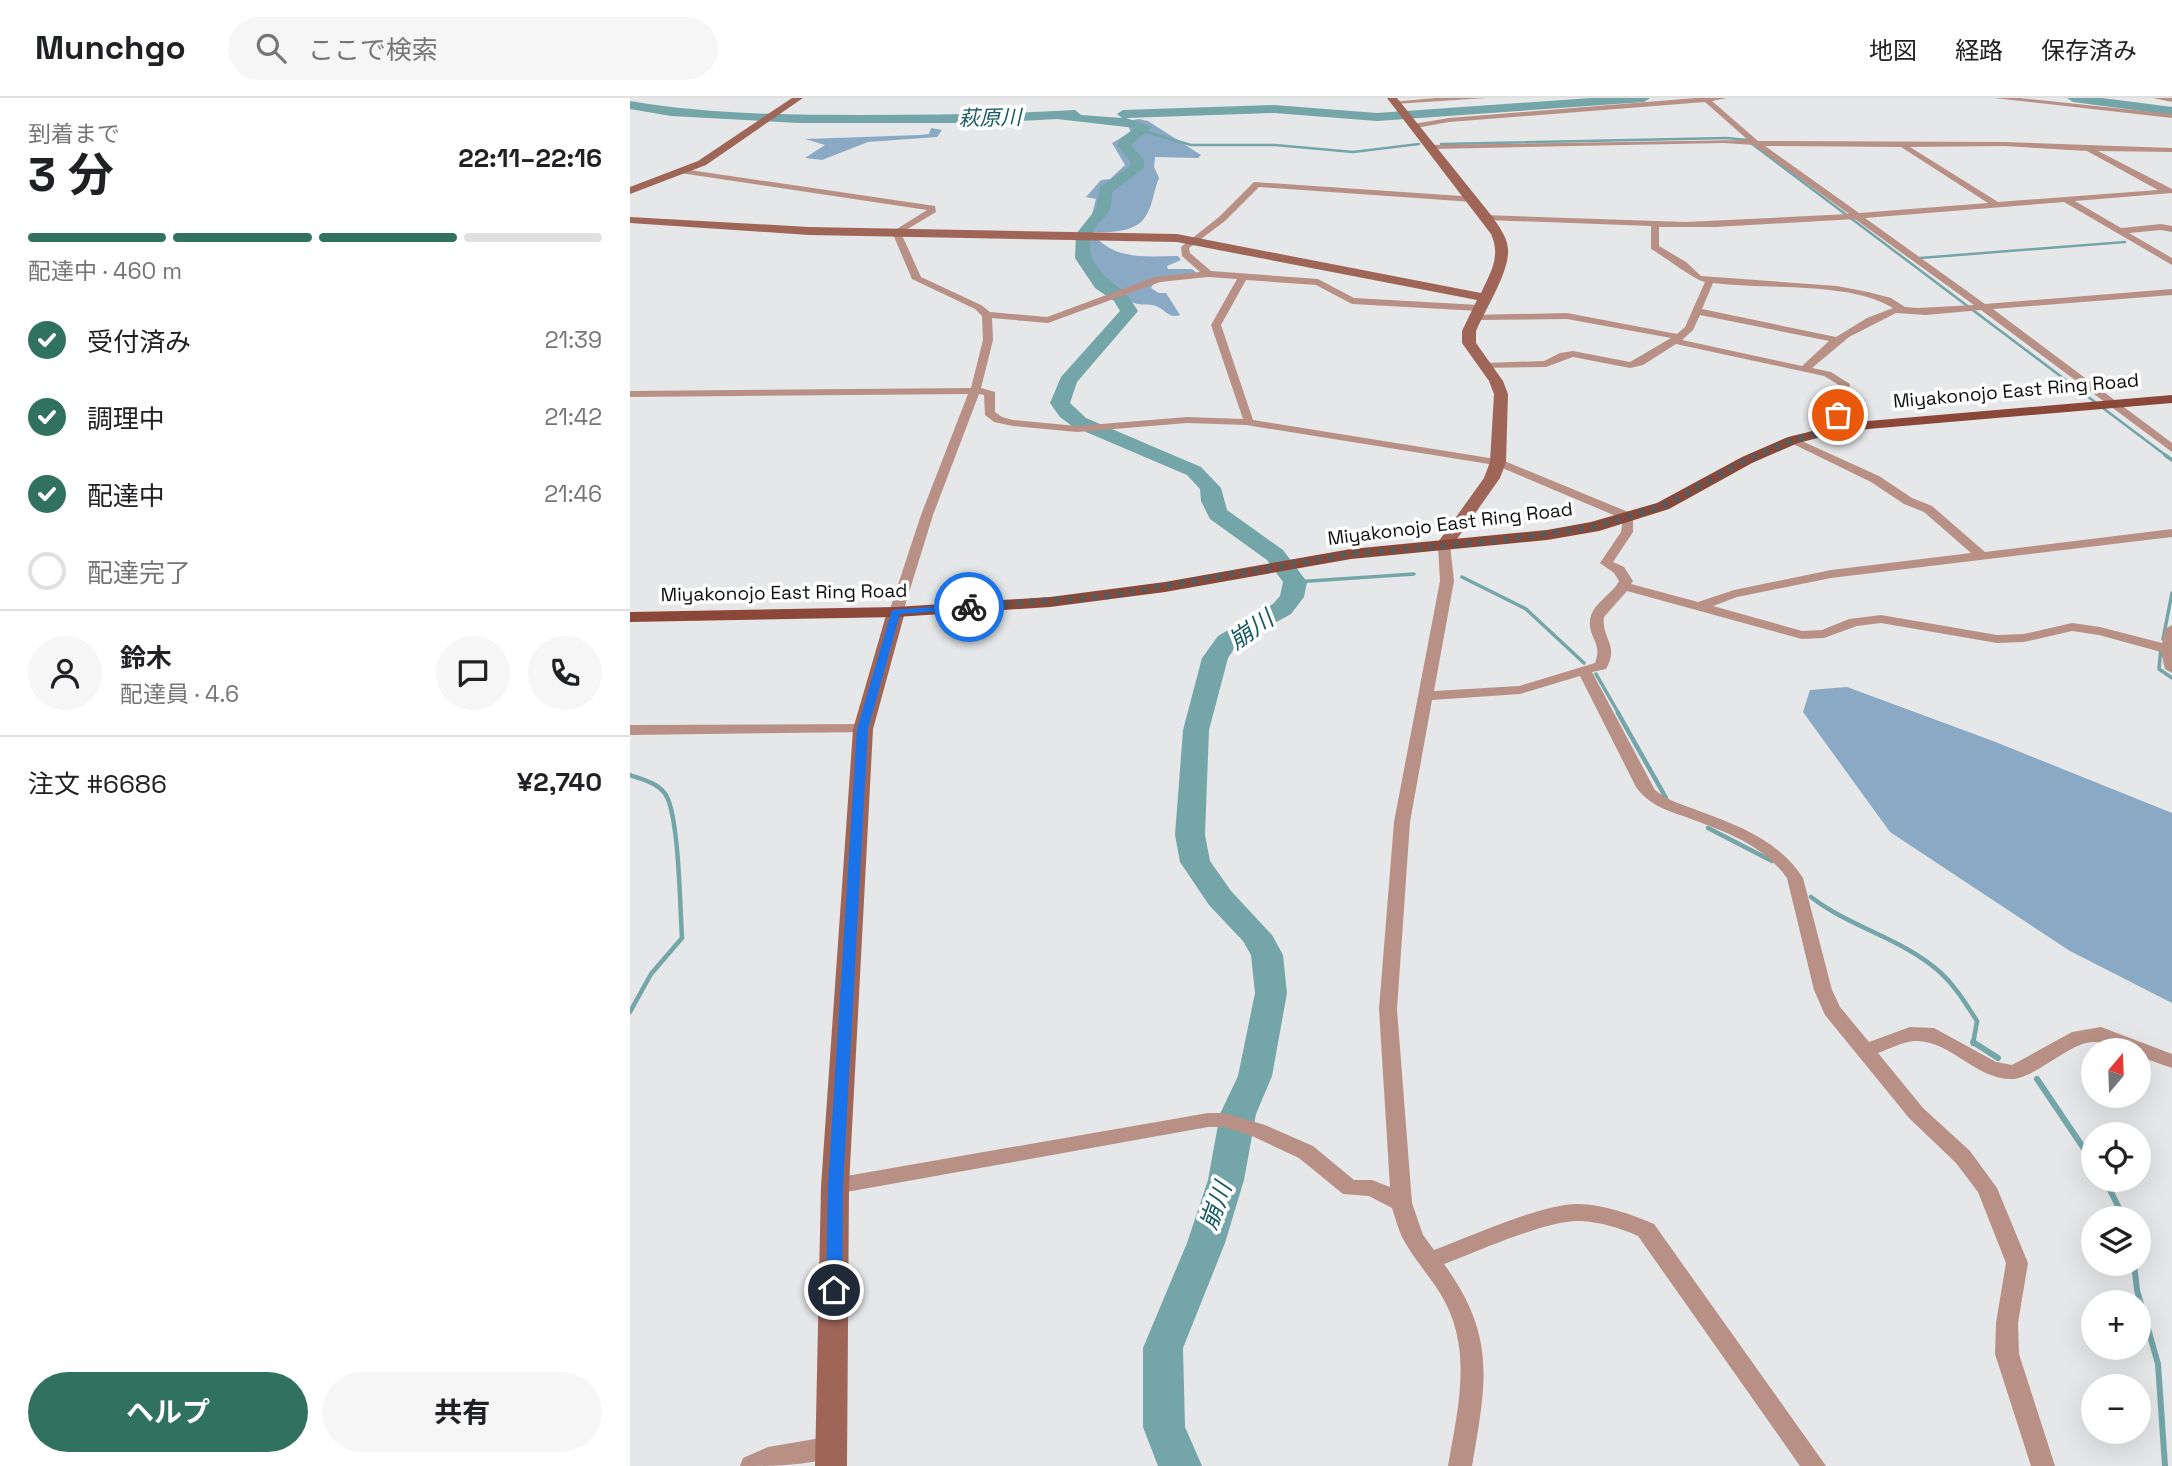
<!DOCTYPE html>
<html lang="ja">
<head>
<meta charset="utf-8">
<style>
  :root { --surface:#fff; --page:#f6f6f6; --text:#202124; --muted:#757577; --line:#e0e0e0; --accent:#307160 }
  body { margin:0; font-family:"Space Grotesk","Noto Sans JP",sans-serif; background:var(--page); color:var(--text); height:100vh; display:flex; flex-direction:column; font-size:26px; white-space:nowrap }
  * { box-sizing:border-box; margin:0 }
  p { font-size:23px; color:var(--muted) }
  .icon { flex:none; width:38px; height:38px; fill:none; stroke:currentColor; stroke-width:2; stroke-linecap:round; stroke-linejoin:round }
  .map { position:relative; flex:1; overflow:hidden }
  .panel { display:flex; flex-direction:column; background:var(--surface); width:630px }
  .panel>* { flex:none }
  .needle { width:46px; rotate:19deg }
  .tools { position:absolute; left:1451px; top:940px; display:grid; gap:14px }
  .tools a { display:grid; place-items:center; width:70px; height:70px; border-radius:50%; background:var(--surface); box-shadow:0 7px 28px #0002; font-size:35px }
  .pin { position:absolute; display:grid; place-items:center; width:60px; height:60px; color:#fff; margin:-30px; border:4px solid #fff; border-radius:50%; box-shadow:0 2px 7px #0007 }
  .courier { position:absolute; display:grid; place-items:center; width:70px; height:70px; margin:-35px; border:5px solid #1a73e8; border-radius:50%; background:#fff; color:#222; box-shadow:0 2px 9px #0007 }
  .head em { font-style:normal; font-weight:700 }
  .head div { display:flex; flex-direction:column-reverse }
  .head { display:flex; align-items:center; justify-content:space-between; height:119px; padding:0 28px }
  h1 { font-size:46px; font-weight:700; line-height:52px }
  .bar { display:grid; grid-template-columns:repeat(4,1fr); gap:10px 7px; align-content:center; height:84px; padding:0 28px }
  .bar i { height:9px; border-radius:5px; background:var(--line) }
  .bar .active { background:var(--accent) }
  .bar p { grid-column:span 4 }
  .line { display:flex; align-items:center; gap:18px; padding:0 28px; border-top:2px solid var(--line) }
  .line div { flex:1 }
  .round { display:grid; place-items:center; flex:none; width:74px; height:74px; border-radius:37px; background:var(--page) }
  ol { padding:0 28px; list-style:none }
  li { display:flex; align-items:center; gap:21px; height:77px }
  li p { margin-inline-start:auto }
  li .icon { padding:7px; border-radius:50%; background:var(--accent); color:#fff; stroke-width:4 }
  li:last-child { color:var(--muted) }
  li i { width:38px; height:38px; border:4px solid var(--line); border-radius:50% }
  .cta { display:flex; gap:14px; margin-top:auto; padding:14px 28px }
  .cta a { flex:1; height:80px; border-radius:42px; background:var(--accent); color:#fff; font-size:28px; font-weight:700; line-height:80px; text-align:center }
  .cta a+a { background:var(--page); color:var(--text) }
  header { display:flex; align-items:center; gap:42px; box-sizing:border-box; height:98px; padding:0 35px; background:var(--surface); border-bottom:2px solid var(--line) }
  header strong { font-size:33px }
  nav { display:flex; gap:38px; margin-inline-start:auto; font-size:24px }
  .search { width:490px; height:63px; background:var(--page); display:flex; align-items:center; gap:18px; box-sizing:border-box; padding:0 24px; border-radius:38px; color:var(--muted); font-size:26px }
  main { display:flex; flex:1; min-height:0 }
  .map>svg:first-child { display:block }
  .forest { fill:#8aa9c5 }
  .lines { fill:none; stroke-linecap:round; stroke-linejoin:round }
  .stream-far3 { stroke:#73a5a9; stroke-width:2.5 }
  .stream-far2 { stroke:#73a5a9; stroke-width:3.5 }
  .stream-far1 { stroke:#73a5a9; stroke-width:4.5 }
  .stream { stroke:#73a5a9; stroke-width:6 }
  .river { fill:#73a5a9; fill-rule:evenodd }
  .street { fill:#b89086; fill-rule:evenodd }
  .secondary { fill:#9f6658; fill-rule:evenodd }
  .primary { fill:#8b4737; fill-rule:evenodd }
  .route { fill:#1a73e8 }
  .done { stroke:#5a5a5a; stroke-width:7; stroke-dasharray:0 12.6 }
  .labels { text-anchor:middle; stroke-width:7; stroke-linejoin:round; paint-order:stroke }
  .far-street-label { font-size:19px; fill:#0e0e0e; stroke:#fff }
  .far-water-label { font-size:21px; font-style:italic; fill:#165c61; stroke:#fff }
  .water-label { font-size:24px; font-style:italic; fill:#165c61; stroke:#fff }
</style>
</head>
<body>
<header>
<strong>Munchgo</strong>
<div class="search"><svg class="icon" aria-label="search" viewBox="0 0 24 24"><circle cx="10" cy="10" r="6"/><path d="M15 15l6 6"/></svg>ここで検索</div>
<nav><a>地図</a><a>経路</a><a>保存済み</a></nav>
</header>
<main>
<section class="panel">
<div class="head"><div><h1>3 分</h1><p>到着まで</p></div><em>22:11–22:16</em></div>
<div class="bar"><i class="active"></i><i class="active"></i><i class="active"></i><i></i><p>配達中 · 460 m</p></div>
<ol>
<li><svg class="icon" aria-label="check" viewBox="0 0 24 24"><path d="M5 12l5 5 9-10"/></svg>受付済み<p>21:39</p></li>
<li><svg class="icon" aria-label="check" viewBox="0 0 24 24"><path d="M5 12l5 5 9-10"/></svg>調理中<p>21:42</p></li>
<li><svg class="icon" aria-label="check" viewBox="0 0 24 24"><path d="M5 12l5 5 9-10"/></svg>配達中<p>21:46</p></li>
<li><i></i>配達完了</li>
</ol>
<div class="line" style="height:126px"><a class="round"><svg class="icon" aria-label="person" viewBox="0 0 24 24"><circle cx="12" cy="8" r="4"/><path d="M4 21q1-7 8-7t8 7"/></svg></a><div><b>鈴木</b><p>配達員 · 4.6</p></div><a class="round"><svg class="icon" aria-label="chat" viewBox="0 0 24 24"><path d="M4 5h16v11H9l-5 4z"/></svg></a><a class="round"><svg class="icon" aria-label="phone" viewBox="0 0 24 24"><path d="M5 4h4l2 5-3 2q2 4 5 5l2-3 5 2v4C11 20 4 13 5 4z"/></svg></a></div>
<div class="line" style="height:91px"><div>注文 #6686</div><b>¥2,740</b></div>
<div class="cta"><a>ヘルプ</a><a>共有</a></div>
</section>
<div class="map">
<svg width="1542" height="1368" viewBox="0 0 1542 1368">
  <rect width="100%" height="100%" fill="#e6e7e8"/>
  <path class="forest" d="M509 21 518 23 571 57 568 60 525 59 524 69 529 80C524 91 523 106 517 116 506 138 471 134 451 134L461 120 466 101 456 99 471 82 480 81 495 67 482 45 501 34 498 28 503 22Z
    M301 30 312 32 307 39 238 44 192 62 175 60 195 47 175 41 290 37 299 36Z
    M450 138H465C486 163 519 158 548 158L551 162 537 168 538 171H562L568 176 524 185 521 190 529 195H536L550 217C539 221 536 212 526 208 519 205 511 208 504 205 479 194 449 168 450 138Z
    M1217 589 1363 643 1542 715V905L1440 853 1260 734 1173 614 1180 592Z"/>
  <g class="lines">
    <path class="stream-far3" d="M513 33 561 47H645L723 54 789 46
      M811 46 1097 40 1117 42 1538 359
      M1290 160 1495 144"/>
    <path class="stream-far2" d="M1535 357 1542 362
      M832 479 896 511 954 565
      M665 484 784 476
      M1533 541 1542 495
      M1531 549 1529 571 1542 580
      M966 576 989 616"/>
    <path class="stream-far1" d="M988 615 1036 700
      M0 677C13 682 30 685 37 699 49 724 50 808 52 840L21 876 0 914
      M1078 730 1142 763
      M1181 799C1221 830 1274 841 1311 875 1326 889 1336 906 1347 923L1343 946"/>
    <path class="stream" d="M1343 944 1368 960
      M1407 981 1463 1064
      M1475 1082 1494 1120
      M1504 1166 1507 1192 1528 1266 1535 1368"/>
    <path class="river" d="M961 0H1020L1014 4 747 23 644 15 496 20 522 29 501 47 514 62V70L482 94C481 126 469 117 462 137 452 164 478 180 495 195 500 200 504 207 508 213L447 284 440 305 456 320 571 369 591 390 597 412 653 452 677 484 674 499 661 516 617 540 606 548 598 560 579 632 575 737 580 763 601 793 642 837 653 857 657 895 642 978 626 1016 614 1082 595 1145 553 1250 555 1329 572 1368H528L513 1329V1250L557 1145 578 1082 590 1016 608 978 625 895 621 857 613 843 579 807 550 764 545 737 553 632 572 560 588 538 643 506 650 498 653 484 637 462 580 421 571 403 570 391 557 377 442 328 430 319 420 305 431 279 490 213 484 203 465 190 445 160 446 136 466 111 470 89 500 68V63L487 47 491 40 505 30 427 21 357 25H169L41 18 0 11V3C76 16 154 17 230 17 302 17 373 16 445 12L451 17 492 20 487 16 493 12 644 7 747 15Z
      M1437 0H1472L1542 9V17L1443 4Z"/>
    <path class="street" d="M806 0H856L765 6 761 4Z
      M1066 0H1097L1082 3 1128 43 1374 44 1542 50V54L1468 53 1542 91V95L1445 103 1491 130 1531 126 1542 128V134L1531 132 1499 135 1542 160V167L1434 104 1235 120 1355 206 1542 191V197L1363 211 1542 345V354L1351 212 1296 217 1266 215 1219 239 1182 270 1201 274 1220 286 1213 319 1221 329 1215 332 1211 331 1201 319 1209 287 1194 278 1046 246 1013 267 1000 270 943 259 916 269 850 270V266L854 265 914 263 930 255 943 253 1000 264 1041 240 937 221 845 222 840 219 842 217 937 215 1047 236 1055 229 1075 184C1064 182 1034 158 1021 151V128L857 122 853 119 854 117 1056 124 1219 116 1124 47 1094 45 802 51 798 49 802 47 1118 42 1075 4 819 24 786 30 783 26 819 20ZM1135 48 1271 49 1358 105 1229 115ZM1374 48 1457 53 1528 92 1368 104 1280 49ZM1225 121 1344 207 1288 210 1275 209 1261 200 1238 194 1207 188 1071 178 1056 164 1029 148V129H1085ZM1083 185C1135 192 1219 183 1263 210L1237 220 1206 239 1072 211ZM1070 217 1199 243 1172 268 1052 242 1063 232Z
      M1364 0H1389L1542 16V20Z
      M1523 0H1542V4Z
      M53 71 305 108 306 114 271 135 291 179 351 207 360 214 417 219 525 179 570 174 552 158 551 149 589 119 624 84 846 99V103L843 104 629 89 595 123 559 150 560 155 581 173 688 181 724 200 849 207 854 210 849 213 722 206 686 187 616 182 591 227 623 322 872 362 1003 416V434L983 464 994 469 1003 483 1001 486 1068 504 1104 492 1201 472 1341 455 1294 414 1274 406 1241 384 1159 344 1157 342 1163 339 1249 378 1282 400 1302 408 1355 454 1542 431V439L1201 480 1107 499 1083 508 1172 533 1192 532 1219 521 1251 517 1367 537 1394 536 1442 525 1470 529 1532 545 1535 531 1542 527V575L1535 571 1531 554 1469 537 1442 533 1394 544 1367 545 1251 525 1227 528 1194 540 1172 541 997 493 974 519C971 541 990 546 976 571L962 574 1025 692C1038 703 1054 707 1069 713 1110 728 1149 743 1173 780L1202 892 1210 909 1239 944 1280 929 1304 930 1366 964 1382 967 1442 934 1471 929 1542 956V970L1508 958V952C1490 952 1474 941 1456 945 1435 950 1403 980 1383 981 1345 982 1320 941 1284 943 1272 944 1259 951 1248 955L1293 1010 1340 1053 1367 1090 1398 1165 1388 1225 1389 1256 1425 1368H1401L1365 1256 1366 1225 1376 1165 1348 1094 1326 1065 1279 1020 1195 917 1184 892 1157 780C1133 746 1093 733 1056 719 1036 712 1019 707 1006 689L950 578 890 596 802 602 780 724 767 911 782 1105 793 1137 804 1152C839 1139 916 1104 950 1106 976 1107 1000 1116 1024 1126L1196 1368H1170L1008 1138C990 1130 971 1124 950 1123 919 1121 846 1154 814 1166 867 1239 856 1285 842 1368H818C828 1309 844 1250 810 1195 799 1178 786 1163 776 1146 769 1135 766 1122 762 1110L739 1098 713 1096 669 1060 622 1038 594 1029H578L205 1096 198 1094 195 1088 198 1082 205 1080 578 1015H594L635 1027 683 1048 724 1082H742L760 1089 749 911 764 724 810 483 808 447 814 443 820 447 824 483 804 593 889 588 965 565C973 545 958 539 960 523 961 506 982 497 989 483L984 475 970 465 991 434 993 421 865 367 616 327 557 325 447 334 383 328 364 324 355 317 354 297 349 296 303 417 273 514 271 517H261L259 514 291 417 338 296 0 299V293L341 290 353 242 352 218 345 211 282 181 262 134 297 112 50 75ZM578 179 607 181 581 227 613 321 557 319 447 328 383 322 372 319 365 314V294L351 290 363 242 362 220 418 225 530 184Z
      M233 626 241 631 238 634 0 637V627Z
      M202 1338 211 1341 214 1349 211 1357C179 1368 143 1368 110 1368L113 1360 138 1349Z"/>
    <path class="secondary" d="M162 0H173L76 67 0 96V89L68 63Z
      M757 0H767L861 117C868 127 877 138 878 151 880 173 855 212 846 233V245L873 283 878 296 876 364 870 380 820 451 814 452 806 447 854 380 860 364 864 296 859 283 832 245V233L847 202 547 144 179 137 0 125V119L179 129 547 136 851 195C861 174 871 158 861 136Z
      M266 509 275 514 243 631 219 1088 217 1368H185L191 1088 223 631 257 514Z"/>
    <path class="primary" d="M1542 297V305L1215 333 1168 345 1122 365 1039 411 969 433 917 442 721 461 535 494 420 509 266 519 0 524V514L266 509 420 499 535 484 721 451 917 432 961 424 1027 405 1112 359 1158 339 1215 325Z"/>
  </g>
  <path class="route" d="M339 506 342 507V511L270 516 238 631 213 1088 212 1192 210 1197H198L196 1192 198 1088 227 631 262 512Z"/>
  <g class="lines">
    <path class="done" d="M339 509 476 498 721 456 866 443 963 429 1033 408 1116 362 1163 342 1215 329 1209 324 1208 317"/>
  </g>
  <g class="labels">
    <g class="far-street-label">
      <text transform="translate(1386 292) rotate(-5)" y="7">Miyakonojo East Ring Road</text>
      <text transform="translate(820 425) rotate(-7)" y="7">Miyakonojo East Ring Road</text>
      <text transform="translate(154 494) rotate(-1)" y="7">Miyakonojo East Ring Road</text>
    </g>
    <g class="far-water-label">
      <text transform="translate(360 20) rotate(-1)" y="7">萩原川</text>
    </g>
    <g class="water-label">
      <text transform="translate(621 532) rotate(-35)" y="8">崩川</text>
      <text transform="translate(586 1108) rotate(-70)" y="8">崩川</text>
    </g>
  </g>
</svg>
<div class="tools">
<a><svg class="needle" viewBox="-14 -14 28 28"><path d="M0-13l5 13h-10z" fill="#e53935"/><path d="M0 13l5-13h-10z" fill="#757577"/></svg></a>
<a><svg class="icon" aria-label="locate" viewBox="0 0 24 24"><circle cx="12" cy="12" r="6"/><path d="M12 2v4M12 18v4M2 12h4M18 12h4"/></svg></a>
<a><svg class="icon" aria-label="layers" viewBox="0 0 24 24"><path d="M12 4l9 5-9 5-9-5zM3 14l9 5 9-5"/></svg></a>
<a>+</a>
<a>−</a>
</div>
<div class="pin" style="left:1208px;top:317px;background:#ea580c"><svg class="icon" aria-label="bag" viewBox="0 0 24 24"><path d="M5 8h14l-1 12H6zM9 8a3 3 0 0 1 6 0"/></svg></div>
<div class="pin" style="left:204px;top:1192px;background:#1f2937"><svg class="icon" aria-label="home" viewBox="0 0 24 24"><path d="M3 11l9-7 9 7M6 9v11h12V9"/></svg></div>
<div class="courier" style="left:339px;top:509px"><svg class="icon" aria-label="bike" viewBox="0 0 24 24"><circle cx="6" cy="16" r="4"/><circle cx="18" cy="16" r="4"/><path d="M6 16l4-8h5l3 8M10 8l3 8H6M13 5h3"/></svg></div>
</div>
</main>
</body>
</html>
